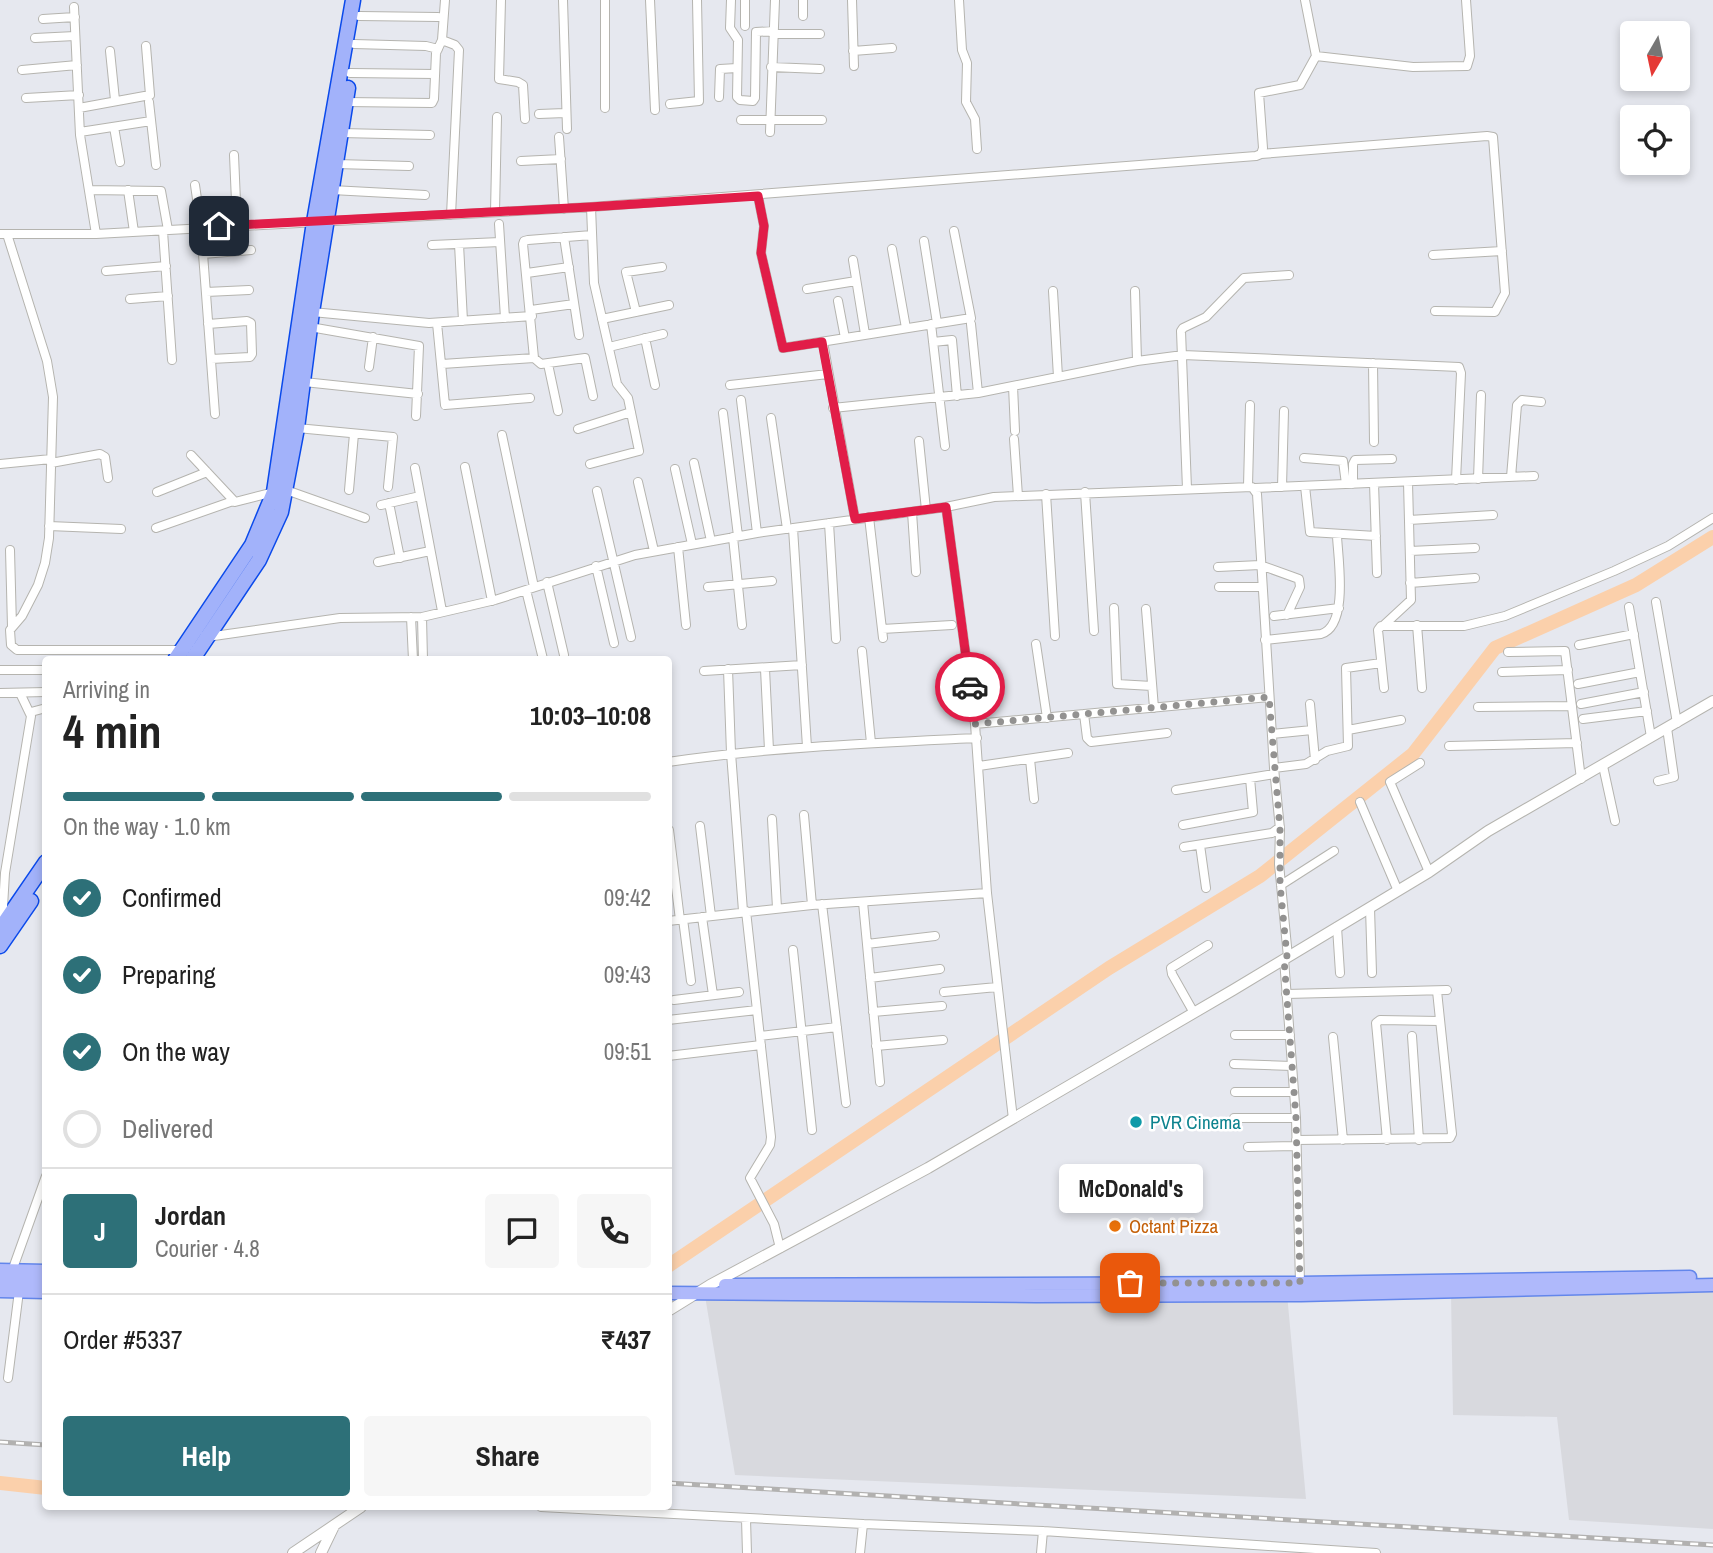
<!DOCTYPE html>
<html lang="en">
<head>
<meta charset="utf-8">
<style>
  :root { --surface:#fff; --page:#f6f6f6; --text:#222; --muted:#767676; --line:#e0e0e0; --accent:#2d7078 }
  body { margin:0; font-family:"Archivo Narrow",sans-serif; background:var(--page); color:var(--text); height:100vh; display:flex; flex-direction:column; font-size:26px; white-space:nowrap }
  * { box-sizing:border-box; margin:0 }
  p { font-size:23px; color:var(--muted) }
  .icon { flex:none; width:38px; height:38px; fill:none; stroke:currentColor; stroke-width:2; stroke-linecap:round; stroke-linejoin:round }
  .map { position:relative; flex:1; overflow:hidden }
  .side { position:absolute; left:42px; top:656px; width:630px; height:854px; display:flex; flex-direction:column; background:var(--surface); border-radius:7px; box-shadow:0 4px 10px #0003 }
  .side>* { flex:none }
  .needle { width:46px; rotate:189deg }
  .controls { position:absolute; left:1620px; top:21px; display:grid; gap:14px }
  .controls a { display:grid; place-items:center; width:70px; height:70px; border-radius:7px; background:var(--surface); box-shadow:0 4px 10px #0003; font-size:35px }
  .pin { position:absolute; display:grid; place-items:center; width:60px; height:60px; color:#fff; margin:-30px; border-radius:14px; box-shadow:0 4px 10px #0006 }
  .courier { position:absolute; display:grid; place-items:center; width:70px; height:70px; margin:-35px; border:5px solid #e11d48; border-radius:50%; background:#fff; color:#222; box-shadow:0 2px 9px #0007 }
  .bubble { position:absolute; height:49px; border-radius:7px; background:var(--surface); box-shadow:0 4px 10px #0003; font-size:23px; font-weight:700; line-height:49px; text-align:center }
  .overview em { font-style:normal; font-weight:700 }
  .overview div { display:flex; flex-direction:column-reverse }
  .overview { display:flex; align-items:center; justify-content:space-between; height:119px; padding:0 21px }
  h1 { font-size:46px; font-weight:700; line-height:52px }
  .bar { display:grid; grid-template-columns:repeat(4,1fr); gap:10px 7px; align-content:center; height:84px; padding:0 21px }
  .bar i { height:9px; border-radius:5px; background:var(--line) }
  .bar .selected { background:var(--accent) }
  .bar p { grid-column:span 4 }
  .line { display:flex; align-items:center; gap:18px; padding:0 21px; border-top:2px solid var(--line) }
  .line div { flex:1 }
  .round { display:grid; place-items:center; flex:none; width:74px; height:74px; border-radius:7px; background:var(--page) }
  ol { padding:0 21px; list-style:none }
  li { display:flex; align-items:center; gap:21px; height:77px }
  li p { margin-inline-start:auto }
  li .icon { padding:7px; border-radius:50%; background:var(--accent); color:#fff; stroke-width:4 }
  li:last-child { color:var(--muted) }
  li i { width:38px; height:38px; border:4px solid var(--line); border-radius:50% }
  .cta { display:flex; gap:14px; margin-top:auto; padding:14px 21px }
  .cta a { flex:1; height:80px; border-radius:7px; background:var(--accent); color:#fff; font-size:28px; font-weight:700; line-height:80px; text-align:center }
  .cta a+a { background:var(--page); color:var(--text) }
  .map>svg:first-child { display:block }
  .industrial { fill:#d8d9de }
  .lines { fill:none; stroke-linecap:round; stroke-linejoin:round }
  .river { stroke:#fbd0ab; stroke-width:14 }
  .minor-casing { stroke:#b5b4af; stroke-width:10 }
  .tertiary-casing { stroke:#b5b4af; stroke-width:12 }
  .primary-casing { stroke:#6386eb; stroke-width:15 }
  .trunk-casing { stroke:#0b4aeb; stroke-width:17 }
  .minor { stroke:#fff; stroke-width:8 }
  .tertiary { stroke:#fff; stroke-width:10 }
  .primary { stroke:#afb9fb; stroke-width:12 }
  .trunk { stroke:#a2b2fa; stroke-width:14 }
  .rail-casing { stroke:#b2b1b0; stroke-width:5 }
  .rail { stroke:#fff; stroke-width:2.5; stroke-dasharray:8; stroke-linecap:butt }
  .done { stroke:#939291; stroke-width:7; stroke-dasharray:0 12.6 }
  .route { stroke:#e11d48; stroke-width:9 }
  .culture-dot { fill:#0f9aa8; stroke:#fff; stroke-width:2.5 }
  .food-dot { fill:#e8710a; stroke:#fff; stroke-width:2.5 }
  .labels { text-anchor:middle; stroke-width:5; stroke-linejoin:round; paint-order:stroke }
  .culture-label { font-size:19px; fill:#0d838f; stroke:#fff; text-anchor:start }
  .food-label { font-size:19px; fill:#c56008; stroke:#fff; text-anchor:start }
</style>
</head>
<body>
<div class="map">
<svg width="1713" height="1553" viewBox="0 0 1713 1553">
  <rect width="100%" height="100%" fill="#e6e8ef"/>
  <path class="industrial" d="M1713 1287V1529L1569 1520 1557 1417 1453 1415 1451 1293Z
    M1287 1294 1306 1499 735 1475 705 1296Z"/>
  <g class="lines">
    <path class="river" d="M668 1266 1109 968 1260 876 1413 754 1495 648 1636 585 1713 537
      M0 1483 46 1488"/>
    <defs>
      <path id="minor" d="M445 0 442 40 455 45 459 50 451 215
        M501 0 499 79 518 82 523 85 525 119
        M563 0 567 129
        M605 0V108
        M650 0 655 110
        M731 0 730 28 738 40 737 97 740 100 753 101 755 98 756 32 773 31
        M852 0 854 66
        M959 0 962 50 967 63 966 102 975 119 977 149
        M1305 0 1316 56
        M74 7 80 135 96 234
        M359 16 438 17
        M803 16V0
        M43 19 75 17
        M745 26V0
        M773 34H820
        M35 38 75 36
        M354 44 426 46 438 49
        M110 51 115 100
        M853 51 892 48
        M771 67 820 69
        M22 70 77 65
        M350 73 435 74
        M719 97 720 69 737 68
        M26 98 79 95
        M149 102 156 165
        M345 102 432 103 434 99 436 53 442 40
        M670 104 699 101 697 0
        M79 108 150 95 146 46
        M539 114 565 113
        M741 120H822
        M114 127 120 162
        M80 132 151 121
        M770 132 775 0
        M341 133 430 135
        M559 137 564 209
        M1261 154 1487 136 1493 137 1505 293 1495 312 1435 311
        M234 155 237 225
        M521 161 561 159
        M336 164 409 166
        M195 185 201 227 215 414
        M89 190 161 191 168 230
        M128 190 134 232
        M332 190 425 195
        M758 196 764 226 761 253 783 348 971 318 954 231
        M495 212 497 117
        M499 224 505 318
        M163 231 172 360
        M0 234H96L591 207 1256 156 1261 154 1263 148 1259 93 1300 85 1316 56 1413 67 1467 66 1470 56 1466 0
        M7 234 47 361 53 397 49 538 45 563 38 585 22 616 10 630 11 645 17 650H182
        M592 235 528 240 524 241 523 244 534 358 541 364 585 358 593 396
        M564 237 579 335
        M924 241 937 323
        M459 244 463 321
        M432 245 500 242
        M892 249 906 328
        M203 254 251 250
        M1433 255 1502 251
        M853 260 865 334
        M106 271 166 266
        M527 273 569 267
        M807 289 856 281
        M1053 291 1058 377
        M1135 291 1137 361
        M206 292 249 290
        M130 299 168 296
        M838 301 845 338
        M531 310 574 304
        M312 312 429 323 532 316
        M636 312 626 272 662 267
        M602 319 669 305
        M437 323 445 405 530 398
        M208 324 247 321 251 323 252 354 250 357 211 359
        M931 324 945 446
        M971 324 978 393
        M310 327 419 346 416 416
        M645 338 655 385
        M823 342 855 519
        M933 342 952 340 957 396
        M609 347 663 334
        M1373 363 1374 442
        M442 364 534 358
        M548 364 558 411
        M369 367 373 337
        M304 382 418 394
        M730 385 828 374
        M1013 386 1015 431
        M741 400 757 533
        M833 408 978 393 1137 361 1183 355 1459 367 1461 373 1456 480
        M723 413 738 536
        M771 418 787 529
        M297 428 393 437 388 487
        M578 429 631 412
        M502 435 534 587
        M1014 439 1018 496
        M919 441 926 510
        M191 455 235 502 274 492
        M1304 458 1343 461 1346 484
        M51 463 100 454 105 457 108 478
        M694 463 711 541
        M0 464 51 459
        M590 464 639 451 628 398 617 384 594 283 591 207
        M465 467 492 601
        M415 468 442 611
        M675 469 692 544
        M1511 477 1517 405 1522 400 1541 402
        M1478 479 1481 395
        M638 482 654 551
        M1374 483 1377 573
        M1353 484V464L1355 460 1392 459
        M1248 486 1250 405
        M1305 486 1310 532 1376 536
        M1282 487 1284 411
        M1255 488 1534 476
        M1187 489 1181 331 1183 328 1206 317 1244 278 1289 275
        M286 490 365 518
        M349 490 354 434
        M597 491 631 637
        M157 492 207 472
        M1085 492 1094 631
        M1046 494 1055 636
        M389 503 400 558
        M381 505 420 496
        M946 507 975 724 987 893 1013 1119
        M912 512 916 572
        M869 517 883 638
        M1409 520 1493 515
        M829 523 836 639
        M49 526 121 529
        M156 528 233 501
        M793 528 807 747
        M733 537 742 625
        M678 547 686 625
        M10 550 12 627
        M1410 551 1475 548
        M378 562 430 551
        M596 566 614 643
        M1218 567 1260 565 1299 579 1300 587 1287 615
        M547 582 564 655
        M1410 583 1475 578
        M708 587 772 581
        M1219 587H1262
        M526 590 543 659
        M1656 602 1677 723
        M1629 607 1651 737
        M1114 608 1117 684 1152 686
        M1146 609 1154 708
        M1274 616 1339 608
        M411 617 413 660
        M422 617 423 660
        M1384 625 1411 600 1408 482
        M1417 625 1422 688
        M882 629 952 625
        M207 637 340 618 422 617 495 600 635 555 757 533 946 507 994 497 1252 487 1257 494 1274 768 1280 829 1279 864 1288 957
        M1265 640 1321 634C1349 626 1338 558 1337 536
        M1036 644 1047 718
        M1579 645 1634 634
        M862 651 871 743
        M1508 652 1565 651 1581 779
        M728 669 731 753 743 911
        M765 669 769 750
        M0 670H46
        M704 671 802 665
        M1502 672 1568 670
        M1578 684 1640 672
        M1384 688 1378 630 1381 626H1464L1505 616 1614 571 1668 546 1713 518
        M0 693 46 692
        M1310 704 1315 760
        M1581 704 1644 692
        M1478 707 1572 706
        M31 712 46 708
        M1084 714 1087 738 1091 742 1167 733
        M1583 719 1647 711
        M975 724 1269 697
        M1348 730 1401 720
        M1272 734 1312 730
        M1449 746 1577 743
        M1030 759 1034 799
        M668 762C771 747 874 743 977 738
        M1420 763 1390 782 1429 872
        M979 766 1068 753
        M1603 766 1615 821
        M1274 768 1306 764 1327 751 1348 746 1346 668 1381 663
        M1658 781 1674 777 1667 728
        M1176 790 1274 774
        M1360 802 1398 891
        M804 815 812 905
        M772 819 777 908
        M1183 825 1253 812 1250 778
        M700 826 711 916
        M669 830 680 920
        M1200 845 1206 888
        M1184 847 1272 833 1280 827
        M1281 885 1334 851
        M863 902 880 1082
        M822 904 846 1103
        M1370 908 1372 973
        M746 911 771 1137 770 1145 750 1178 774 1224 780 1248
        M702 917 713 995
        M683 919 691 981
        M668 921 812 905 987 893
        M2 924 5 873 31 716 20 693
        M1337 927 1340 973
        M867 944 935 936
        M793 950 812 1130
        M1284 959 1296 1118 1300 1283
        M870 978 940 969
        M944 992 997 987
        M1286 994 1447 990
        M674 1000 739 992
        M873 1012 942 1006
        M1194 1013 1172 974 1171 968 1208 945
        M668 1020 757 1010
        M1235 1035H1290
        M760 1036 837 1027
        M1412 1036 1419 1140
        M1333 1037 1343 1140
        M876 1046 943 1040
        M668 1056 761 1045
        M1234 1064 1292 1066
        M1235 1092H1294
        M1234 1118H1296
        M1296 1140 1450 1138 1452 1134 1437 991
        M1387 1140 1376 1023 1380 1020 1439 1021
        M1248 1147 1296 1146
        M12 1271 46 1176
        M8 1378 19 1291
        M541 1507 863 1524 1043 1531 1376 1553
        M746 1519 747 1553
        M860 1553 863 1524
        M1041 1553 1043 1531"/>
      <path id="tertiary" d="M668 1311 710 1285 928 1168 1233 990 1429 872 1488 831 1713 701
        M293 1553 361 1507
        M321 1553 334 1526"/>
      <path id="primary" d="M0 1270 46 1271
        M0 1282 46 1283
        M725 1285 1300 1283 1690 1277
        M0 1291 46 1292
        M668 1293 1036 1296 1301 1295 1713 1285"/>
      <path id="trunk" d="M175 660 252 545 274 492 314 222 353 0
        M192 660 259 560 281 512 297 428 312 312 348 88
        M0 929 46 862
        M0 946 31 901"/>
    </defs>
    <use href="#minor" class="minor-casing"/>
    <use href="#tertiary" class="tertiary-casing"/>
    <use href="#primary" class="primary-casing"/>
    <use href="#trunk" class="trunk-casing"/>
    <use href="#minor" class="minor"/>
    <use href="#tertiary" class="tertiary"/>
    <use href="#primary" class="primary"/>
    <use href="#trunk" class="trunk"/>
    <defs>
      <path id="rail" d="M0 1442 46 1445
        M668 1483 1713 1545"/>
    </defs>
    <use href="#rail" class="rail-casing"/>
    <use href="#rail" class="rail"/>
  </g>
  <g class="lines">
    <path class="done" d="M970 687 975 724 1269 697 1280 829V884L1287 957 1284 959 1296 1118 1300 1283H1130"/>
    <path class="route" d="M219 226 590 207 758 196 764 226 761 253 783 348 822 342 855 519 946 507 970 687"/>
  </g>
  <circle class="culture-dot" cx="1136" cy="1122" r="7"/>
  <circle class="food-dot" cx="1115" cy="1226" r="7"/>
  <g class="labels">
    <g class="culture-label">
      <text x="1150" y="1129">PVR Cinema</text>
    </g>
    <g class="food-label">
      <text x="1129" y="1233">Octant Pizza</text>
    </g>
  </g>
</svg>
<div class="controls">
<a><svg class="needle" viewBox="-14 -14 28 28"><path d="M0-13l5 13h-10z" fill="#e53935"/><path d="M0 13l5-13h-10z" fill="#767676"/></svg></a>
<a><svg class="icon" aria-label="locate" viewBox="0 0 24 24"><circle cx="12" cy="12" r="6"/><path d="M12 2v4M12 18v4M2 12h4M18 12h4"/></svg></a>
</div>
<div class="pin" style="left:1130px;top:1283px;background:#ea580c"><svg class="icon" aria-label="bag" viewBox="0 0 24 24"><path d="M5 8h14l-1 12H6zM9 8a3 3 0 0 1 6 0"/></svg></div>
<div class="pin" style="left:219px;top:226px;background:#1f2937"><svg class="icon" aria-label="home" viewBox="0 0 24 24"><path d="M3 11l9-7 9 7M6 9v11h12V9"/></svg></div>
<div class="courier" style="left:970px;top:687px"><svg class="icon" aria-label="car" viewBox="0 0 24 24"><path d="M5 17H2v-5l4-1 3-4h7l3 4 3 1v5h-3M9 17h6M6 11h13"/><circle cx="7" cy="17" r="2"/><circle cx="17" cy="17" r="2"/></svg></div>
<div class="bubble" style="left:1059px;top:1164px;width:144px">McDonald's</div>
<section class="side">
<div class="overview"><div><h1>4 min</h1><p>Arriving in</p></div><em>10:03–10:08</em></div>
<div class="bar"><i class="selected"></i><i class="selected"></i><i class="selected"></i><i></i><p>On the way · 1.0 km</p></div>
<ol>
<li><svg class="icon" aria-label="check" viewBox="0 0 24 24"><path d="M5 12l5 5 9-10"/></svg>Confirmed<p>09:42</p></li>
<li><svg class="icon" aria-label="check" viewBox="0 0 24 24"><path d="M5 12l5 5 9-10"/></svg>Preparing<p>09:43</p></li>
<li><svg class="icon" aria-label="check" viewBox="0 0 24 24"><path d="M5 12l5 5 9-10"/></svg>On the way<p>09:51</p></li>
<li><i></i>Delivered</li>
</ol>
<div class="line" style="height:126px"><b class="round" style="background:var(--accent);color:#fff">J</b><div><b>Jordan</b><p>Courier · 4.8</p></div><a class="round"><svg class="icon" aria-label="chat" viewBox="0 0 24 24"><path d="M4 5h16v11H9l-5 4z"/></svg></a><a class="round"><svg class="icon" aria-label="phone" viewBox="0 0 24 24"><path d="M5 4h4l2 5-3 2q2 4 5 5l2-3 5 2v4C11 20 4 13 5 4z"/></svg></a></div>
<div class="line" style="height:91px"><div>Order #5337</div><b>₹437</b></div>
<div class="cta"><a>Help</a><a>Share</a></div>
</section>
</div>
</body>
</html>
